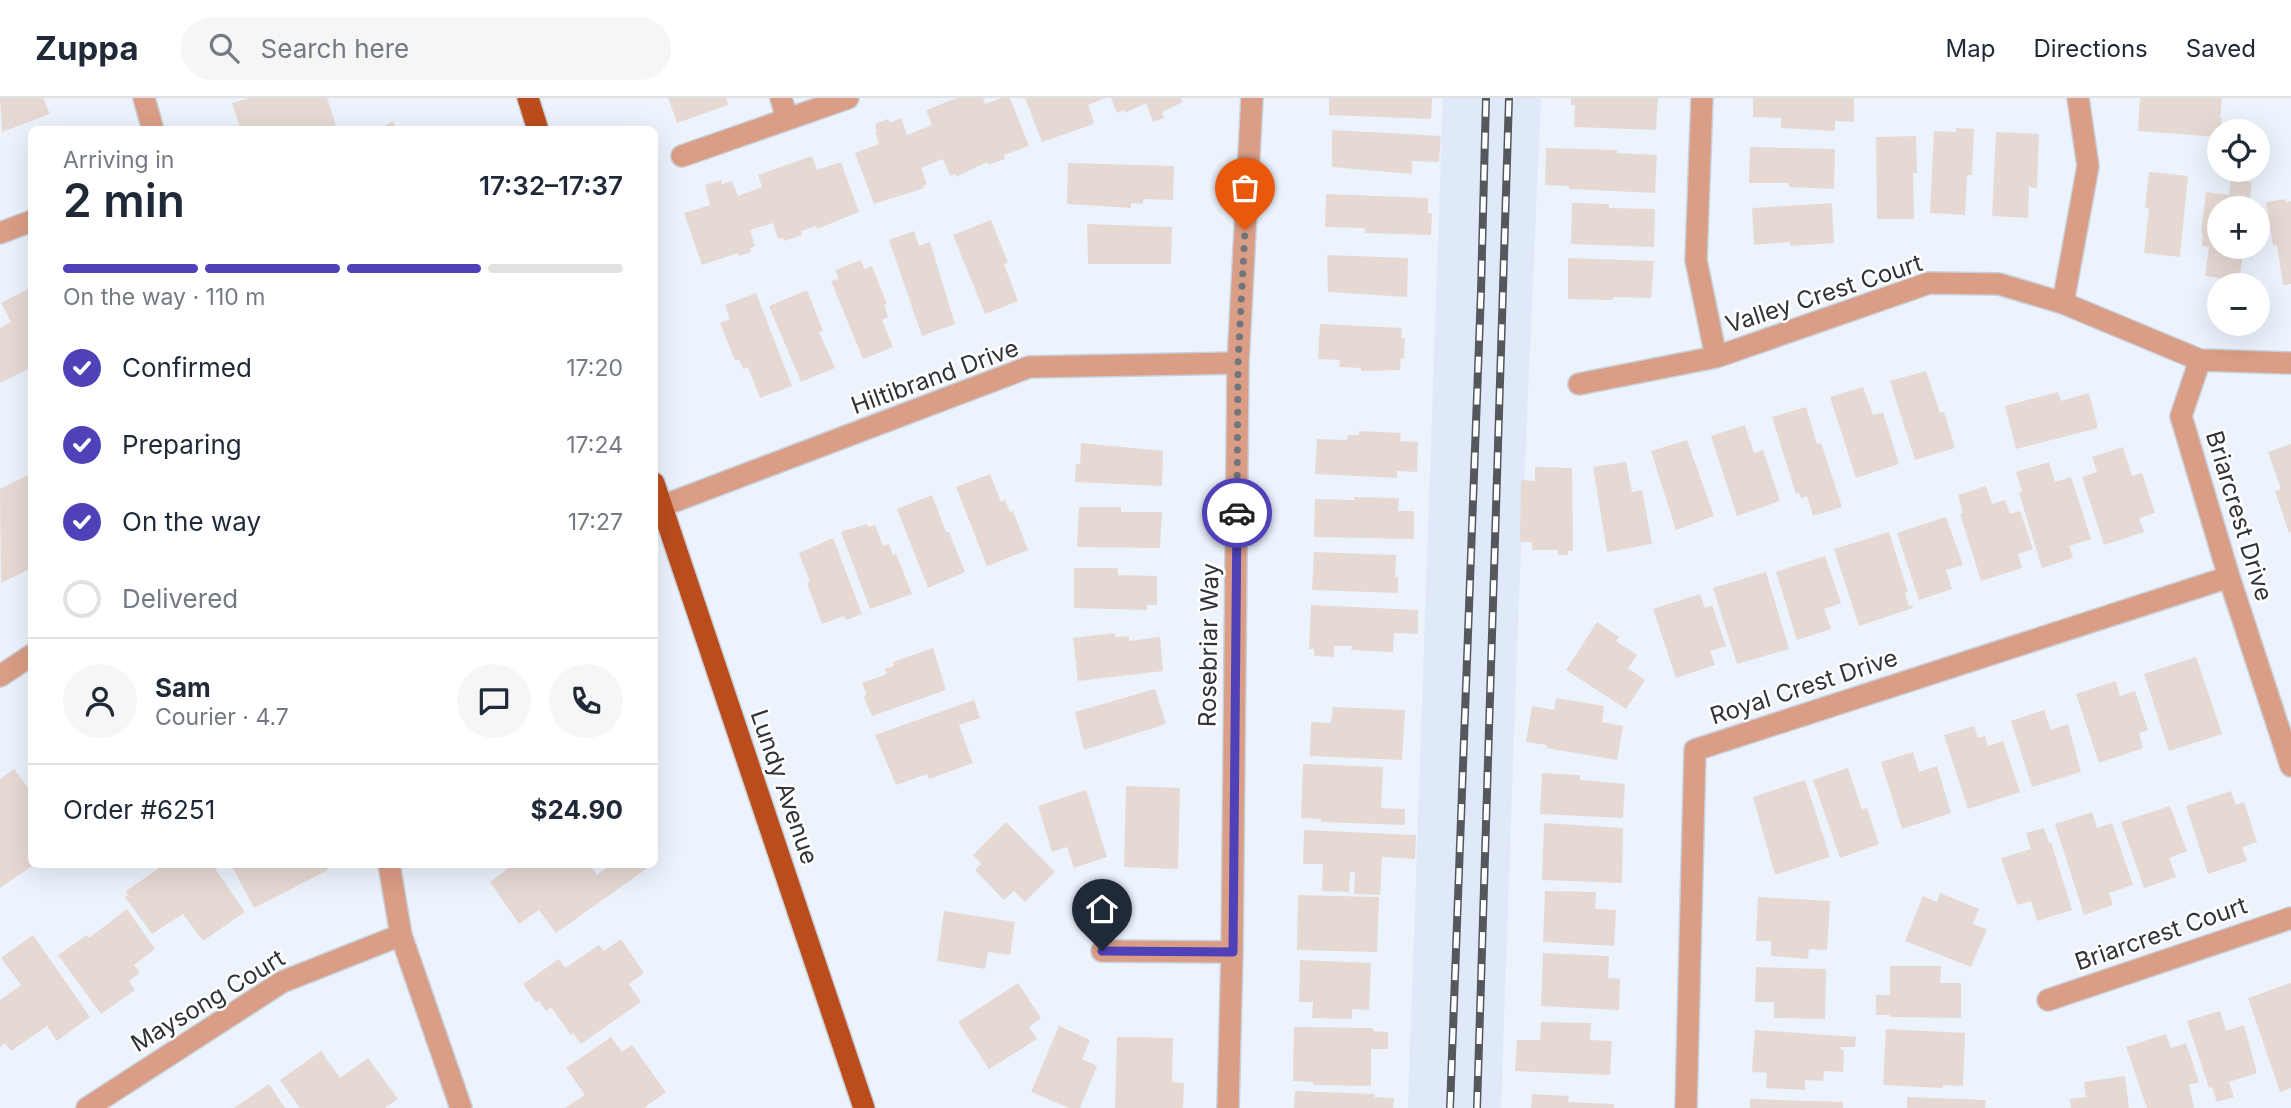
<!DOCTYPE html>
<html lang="en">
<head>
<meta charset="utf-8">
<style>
  :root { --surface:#fff; --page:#f6f6f7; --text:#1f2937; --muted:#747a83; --line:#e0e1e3; --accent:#4f41b8 }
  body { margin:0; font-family:Inter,sans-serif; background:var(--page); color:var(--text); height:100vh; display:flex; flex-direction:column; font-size:26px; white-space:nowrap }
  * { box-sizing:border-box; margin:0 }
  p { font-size:23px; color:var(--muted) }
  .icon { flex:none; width:38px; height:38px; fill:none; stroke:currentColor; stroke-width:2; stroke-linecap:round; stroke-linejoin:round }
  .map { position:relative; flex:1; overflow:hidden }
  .drawer { position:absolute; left:28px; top:28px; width:630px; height:742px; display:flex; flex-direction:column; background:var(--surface); border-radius:10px; box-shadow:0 7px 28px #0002 }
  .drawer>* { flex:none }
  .tools { position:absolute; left:2207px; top:21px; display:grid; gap:14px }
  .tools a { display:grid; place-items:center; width:63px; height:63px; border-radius:50%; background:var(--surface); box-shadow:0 7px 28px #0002; font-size:35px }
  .pin { position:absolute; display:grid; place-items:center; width:60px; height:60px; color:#fff; margin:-72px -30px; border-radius:50% 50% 50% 0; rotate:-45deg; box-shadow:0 0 7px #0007 }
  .pin .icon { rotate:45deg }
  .courier { position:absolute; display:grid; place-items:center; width:70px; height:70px; margin:-35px; border:5px solid #4f41b8; border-radius:50%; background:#fff; color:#222; box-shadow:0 2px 9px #0007 }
  .headline em { font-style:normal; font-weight:600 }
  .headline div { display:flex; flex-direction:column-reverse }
  .headline { display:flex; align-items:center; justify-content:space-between; height:119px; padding:0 35px }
  h1 { font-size:46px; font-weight:600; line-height:52px }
  .bar { display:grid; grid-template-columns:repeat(4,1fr); gap:10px 7px; align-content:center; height:84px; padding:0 35px }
  .bar i { height:9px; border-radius:5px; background:var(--line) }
  .bar .current { background:var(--accent) }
  .bar p { grid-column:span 4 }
  .line { display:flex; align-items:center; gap:18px; padding:0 35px; border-top:2px solid var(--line) }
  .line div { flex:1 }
  .round { display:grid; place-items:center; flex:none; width:74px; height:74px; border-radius:37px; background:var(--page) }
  ol { padding:0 35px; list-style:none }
  li { display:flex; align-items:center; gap:21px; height:77px }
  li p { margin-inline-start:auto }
  li .icon { padding:7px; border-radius:50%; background:var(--accent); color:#fff; stroke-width:4 }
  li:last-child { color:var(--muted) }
  li i { width:38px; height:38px; border:4px solid var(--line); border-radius:50% }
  header { display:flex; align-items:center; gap:42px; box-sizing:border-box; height:98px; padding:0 35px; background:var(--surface); border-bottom:2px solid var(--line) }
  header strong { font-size:33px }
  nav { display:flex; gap:38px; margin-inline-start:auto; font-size:24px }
  .search { width:490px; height:63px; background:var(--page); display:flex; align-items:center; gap:18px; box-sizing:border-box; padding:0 24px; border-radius:38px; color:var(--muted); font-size:26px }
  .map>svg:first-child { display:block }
  .built { fill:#dfe9fa }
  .building { fill:#e6d9d4 }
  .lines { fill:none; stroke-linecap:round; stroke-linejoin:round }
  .minor-casing { stroke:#cad0d9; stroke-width:24 }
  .major-casing { stroke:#cad0d9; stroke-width:24 }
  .minor { stroke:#da9d85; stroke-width:21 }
  .major { stroke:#bb4d1d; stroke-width:21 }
  .rail-casing { stroke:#54585d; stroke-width:8 }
  .rail { stroke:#fff; stroke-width:5; stroke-dasharray:16; stroke-linecap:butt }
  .done { stroke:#72767c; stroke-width:7; stroke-dasharray:0 12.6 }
  .route { stroke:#4f41b8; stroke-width:9 }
  .labels { text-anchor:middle; stroke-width:5; stroke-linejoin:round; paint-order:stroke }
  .street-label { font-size:24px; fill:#303337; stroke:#fff }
</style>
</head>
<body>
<header>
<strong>Zuppa</strong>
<div class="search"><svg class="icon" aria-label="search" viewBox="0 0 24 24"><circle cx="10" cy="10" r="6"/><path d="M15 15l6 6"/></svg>Search here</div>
<nav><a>Map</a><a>Directions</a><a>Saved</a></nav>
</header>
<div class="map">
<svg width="2291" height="1010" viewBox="0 0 2291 1010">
  <rect width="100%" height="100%" fill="#ecf3fd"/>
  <path class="built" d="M1443 0H1541L1518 523 1501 1010H1408Z"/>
  <path class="building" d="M0 0H43L50 16 2 34Z
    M249 0H327L336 27 320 32H241L232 5Z
    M668 0H726L728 7 677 25Z
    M957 0H983L985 6 1002 0H1010L1029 48 1004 57 1005 61 988 67 987 64 956 79 955 76 950 78 943 61 921 70 927 86 923 88 924 90 874 106 855 55 879 46 875 34H877L875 26 888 21 890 25 901 20 907 37 932 27 926 12Z
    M1025 0H1106L1088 7 1094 24 1091 27 1042 44Z
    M1111 0H1181L1183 4 1162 14 1164 20 1153 24 1146 5 1125 15 1124 12 1117 15Z
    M1329 0H1432L1431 21 1329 17Z
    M1571 0H1658L1656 32 1574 29 1575 7H1571Z
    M1753 0H1854V24L1835 23V33L1781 30V20L1753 19Z
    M2140 0H2222L2220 20H2222L2219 39 2138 33Z
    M393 23 397 32H378Z
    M1956 30 1974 31 1972 77H1967L1965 117 1930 115 1934 33 1956 34Z
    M1332 32 1441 38 1439 64 1412 63V76L1332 69Z
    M1996 34 2039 36 2037 90 2029 89 2028 120 1992 118Z
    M1916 38 1917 75H1913L1914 121H1877L1876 39Z
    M1750 49 1835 51 1834 91 1789 89V85H1749Z
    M1546 50 1617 52V55L1657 57 1655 95 1569 91V88L1545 87Z
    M812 58 817 72 841 64 859 114 817 131 816 128 801 133 802 137 784 143 783 140 778 141 773 125 750 132 755 148 750 150 751 154 739 158 738 155 702 167 684 115 710 107 705 87 721 82 722 86 732 83 738 98 762 89 758 77Z
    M1068 65 1174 68 1173 102 1143 101V106L1131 105V110L1067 106Z
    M2149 74 2188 78 2180 159 2144 155 2149 110H2145Z
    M2231 81 2252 84 2249 110H2219V149H2244L2239 183 2205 178 2209 149 2202 148 2203 135H2201L2206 94 2229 97Z
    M1326 96 1428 100V115H1432L1431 137 1365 135V130L1325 129Z
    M2285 101 2286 104 2291 103V186L2283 187 2277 147 2273 148 2266 104Z
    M1572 105 1609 106V110L1655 111 1654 149 1571 146Z
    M1832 105 1834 145 1790 148V144L1754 147 1752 110Z
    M991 122 1008 165 1004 166 1018 203 985 216 953 137Z
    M1087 126 1172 129 1171 166H1088Z
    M914 133 919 148 930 144 955 226 922 238 889 142Z
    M1327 157 1408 160 1407 199 1328 194Z
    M1568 160 1654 163 1651 200 1613 199V202L1568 201Z
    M861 162 864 171 872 168 887 206 884 207 888 219 882 222 893 249 863 261 831 183 839 181 835 172Z
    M32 189V269L0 285V230L11 224 1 205Z
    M807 192 823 233 819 234 835 270 801 284 769 208Z
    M756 195 792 288 760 300 748 269 743 271 739 261 735 263 720 225 730 221 725 207Z
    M1320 226 1402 230 1401 240H1405L1404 261 1401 260 1400 272 1361 273V270L1339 269 1340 262 1318 261Z
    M1926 273 1940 315 1944 314 1955 350 1915 362 1890 283Z
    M1863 289 1873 317 1883 314 1899 366 1856 380 1830 299Z
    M2058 294 2061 303 2089 295 2098 330 2016 351 2005 308Z
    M1806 309 1817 346 1821 345 1842 409 1813 418 1807 398 1801 400 1799 395 1796 396 1772 319Z
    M1745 327 1754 355 1763 352 1780 403 1737 418 1711 338Z
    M1359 333 1401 335 1400 343 1418 344 1417 374 1397 373V380L1315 376 1317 341 1347 342 1348 337H1359Z
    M1687 342 1714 418 1676 432 1651 353Z
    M1081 345 1163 353 1162 388 1075 384 1076 366H1080Z
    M2291 346V434L2289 435 2275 393 2281 391 2268 354Z
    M2123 349 2132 378 2142 375 2155 415 2139 420 2144 434 2104 447 2082 379 2097 374 2092 359Z
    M1626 364 1632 394 1642 392 1652 446 1607 454 1593 369Z
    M2049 364 2055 384 2071 379 2091 441 2069 448 2073 460 2042 470 2019 395 2022 393 2016 374Z
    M1535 369 1572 370 1573 453H1568V457H1558V452H1532V444H1520L1521 382 1535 383Z
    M32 375V470L1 485 0 391Z
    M990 376 1001 404 1005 402 1010 414 1013 413 1028 452 987 468 956 389Z
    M1986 388 1992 406 2005 402 2010 416 2020 413 2033 451 2018 456 2022 470 1981 483 1960 416 1963 415 1958 397Z
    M932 397 946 434H949L965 474 928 490 897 411Z
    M1354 399 1399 400 1398 413H1414V441L1314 439 1315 401 1354 402Z
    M1079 409H1121V414H1162L1160 450 1077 449Z
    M1946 419 1963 467 1946 472 1952 491 1919 502 1897 435Z
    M867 426 868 429 875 427 883 448 889 446 893 457 896 456 912 496 870 511 841 434Z
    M1889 434 1908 494 1905 495 1909 508 1912 507 1913 510 1859 528 1834 451Z
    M833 440 862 516 846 522 844 518 822 526 807 485 810 484 799 455Z
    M1314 454 1396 457 1395 479H1398V495L1312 492Z
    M1825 458 1841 505 1824 511 1831 531 1797 542 1776 474Z
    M1074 470H1118V477L1157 478V507H1147V512L1074 510Z
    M1766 474 1789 551 1737 566 1713 490Z
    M1700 496 1705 510 1712 507 1726 548 1710 553 1715 567 1676 580 1653 511Z
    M1311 507 1418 512V536L1394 535 1393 554 1351 552 1352 548H1334V559L1314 558V551H1309Z
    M1597 524 1619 539 1616 543 1637 557 1628 570 1645 582 1626 611 1566 572Z
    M1115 535V539L1129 538V543L1160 539 1163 573 1078 583 1073 540Z
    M933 550 946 592 872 618 864 600 866 595 862 585 887 576 885 571 894 568 893 564Z
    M2196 559 2222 636 2169 653 2144 576Z
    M2116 583 2120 598 2135 593 2148 632 2139 635 2143 650 2099 665 2076 596Z
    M1155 591 1166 626 1084 652 1075 614Z
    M1556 600 1604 608 1602 624 1623 628 1617 662 1546 650 1547 647 1526 644 1532 608 1554 612Z
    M974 602 980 620 959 627 973 665 929 681 927 676 896 687 875 637Z
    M1333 609 1405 612 1402 662 1310 658 1311 624 1331 625Z
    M2044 612 2051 632 2068 626 2081 674 2032 689 2011 623Z
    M1974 628 1978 640 1985 638 1988 648 2003 643 2020 694 1968 711 1944 637Z
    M1913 654 1919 674 1937 668 1951 715 1902 731 1881 664Z
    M1303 666 1383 669 1381 710 1405 711V727L1321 724V721L1301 720Z
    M1848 670 1862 712 1867 710 1879 746 1840 760 1813 682Z
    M14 671 32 695V768L0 790V681Z
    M1542 675 1580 677V682L1625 686 1623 720 1540 716Z
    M1805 682 1830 759 1775 777 1753 699Z
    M1126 688 1180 690 1178 771 1124 769Z
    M1086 692 1107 759 1074 770 1067 749 1052 754 1038 708Z
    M2231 693 2236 707 2244 704 2257 744 2242 749 2247 763 2208 776 2186 708Z
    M2170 708 2187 753 2169 760 2176 779 2144 790 2121 724Z
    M2092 714 2097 730 2112 725 2133 787 2109 795 2113 807 2084 817 2055 726Z
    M1006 724 1055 774 1025 804 1014 793 1004 802 975 772 981 766 973 757Z
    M1544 725 1623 730 1622 785 1542 782Z
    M2044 730 2049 745 2051 744 2072 812 2037 823 2031 803 2017 807 2001 760 2031 751 2026 735Z
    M1304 732 1416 737 1415 761 1382 759 1380 797 1354 796 1355 774H1350L1349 794 1322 793 1323 766H1303Z
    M165 766H212L245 814 203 843 183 816 152 836 125 799 128 797 126 793Z
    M231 766H325L328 772 254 810Z
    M514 766H594L591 768 597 777 612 766H647L649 769 556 835 539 812 519 826 490 784Z
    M1545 793 1596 794 1595 811 1616 812 1614 848 1543 844Z
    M1940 795 1979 811 1973 826 1987 831 1971 869 1905 843 1923 798 1937 804Z
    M1298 797 1379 799 1377 854 1297 852Z
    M1758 799 1830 803 1827 852 1809 851 1808 861 1771 858V843H1756Z
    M127 811 155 851 134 867 140 875 129 883 135 892 101 916 58 857 87 837 89 840Z
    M944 813 1015 824 1010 857 988 854 985 871 937 863Z
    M33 837 90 919 57 943 47 928 11 953 5 945 0 949V902L21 887 1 860Z
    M621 841 644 875 629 886 641 904 581 946 573 935 571 937 551 909 546 913 539 903 536 905 523 886 559 861 565 870 599 847 604 853Z
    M1543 855 1609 858 1608 880 1620 881 1619 912 1541 908Z
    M1300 862 1371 865 1369 912 1352 911V921L1312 920 1313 904H1299Z
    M1890 868H1941L1940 885H1961V920L1890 919V917H1876V897H1890Z
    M1756 869 1826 871 1825 921 1774 920V904H1755Z
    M1018 885 1041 920 1029 929 1037 941 989 971 958 924Z
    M2291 885V990L2280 994 2248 900Z
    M2220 913 2226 933 2244 927 2257 975 2229 984 2234 999 2217 1004 2212 989 2209 990 2187 923Z
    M1541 924 1591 925 1590 942 1612 943 1610 977 1515 973 1517 942H1540Z
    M1059 928 1090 942 1082 961 1097 968 1080 1010H1069L1031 994Z
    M1294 929 1373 930V933L1388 934V951H1371V988L1313 987V984L1293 983Z
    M1886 931 1965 935 1963 988 1943 987 1942 990 1883 987Z
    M1755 932 1856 939 1855 949H1841V952H1844L1843 974 1824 973 1823 983 1805 982V992L1766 990 1767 975 1752 974Z
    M2166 936 2171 950 2186 945 2199 984 2189 987 2194 1010H2147L2126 949Z
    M611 939 622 954 632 947 666 994 644 1010H565L585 997 566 970Z
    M1117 939 1173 940 1172 984 1184 985 1183 1010H1115Z
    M321 953 340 980 368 960 398 1001 385 1010H300L280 982Z
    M2125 978 2129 1010H2071L2070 1001 2086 999 2084 984Z
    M269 986 285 1010H234Z
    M1295 993 1375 996 1374 999 1394 1000 1393 1010H1294Z
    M1532 996 1569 998 1568 1004 1614 1006V1010H1531Z
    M1907 999 1986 1002 1985 1010H1907Z
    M1750 1001 1843 1004V1010H1750Z"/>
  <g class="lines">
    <defs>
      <path id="minor" d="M144 0 153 32
        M781 0 787 21
        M1702 0 1696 162 1716 259
        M682 58 848 0
        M0 135 32 123
        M2063 205 2088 68 2078 0
        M2200 262 2181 318 2229 479 2291 668
        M1579 286 1716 259 1929 185 1999 186 2063 205 2200 262 2291 265
        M662 408 1029 269 1238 265
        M0 578 32 557
        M389 766 401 837 461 1010
        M1102 853 1232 854
        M2048 902 2291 820
        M87 1010 282 884 401 837
        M1228 1010 1232 854 1238 265 1252 0
        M1686 1010 1695 652 2229 479"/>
      <path id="major" d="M528 0 538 32
        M654 385 864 1010"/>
    </defs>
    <use href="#minor" class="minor-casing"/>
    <use href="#major" class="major-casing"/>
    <use href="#minor" class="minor"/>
    <use href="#major" class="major"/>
    <defs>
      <path id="rail" d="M1450 1010 1481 193 1486 0
        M1477 1010 1509 0"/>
    </defs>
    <use href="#rail" class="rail-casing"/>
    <use href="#rail" class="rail"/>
  </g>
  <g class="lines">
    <path class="done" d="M1237 415 1238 265 1245 132"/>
    <path class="route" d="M1102 853 1233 854 1237 415"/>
  </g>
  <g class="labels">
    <g class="street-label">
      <text transform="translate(1824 196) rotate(-18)" y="8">Valley Crest Court</text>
      <text transform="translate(935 279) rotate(-20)" y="8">Hiltibrand Drive</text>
      <text transform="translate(2239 418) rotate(73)" y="8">Briarcrest Drive</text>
      <text transform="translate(1209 547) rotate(-89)" y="8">Rosebriar Way</text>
      <text transform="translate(1804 589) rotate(-18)" y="8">Royal Crest Drive</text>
      <text transform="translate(784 689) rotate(71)" y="8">Lundy Avenue</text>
      <text transform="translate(2161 836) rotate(-19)" y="8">Briarcrest Court</text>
      <text transform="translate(208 903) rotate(-31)" y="8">Maysong Court</text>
    </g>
  </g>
</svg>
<div class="tools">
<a><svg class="icon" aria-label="locate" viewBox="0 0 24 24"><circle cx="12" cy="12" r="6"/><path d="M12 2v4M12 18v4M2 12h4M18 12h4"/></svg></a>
<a>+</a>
<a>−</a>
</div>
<div class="pin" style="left:1245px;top:132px;background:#ea580c"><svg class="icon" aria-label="bag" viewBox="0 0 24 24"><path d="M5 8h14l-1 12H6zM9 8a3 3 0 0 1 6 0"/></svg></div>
<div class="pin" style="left:1102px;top:853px;background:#1f2937"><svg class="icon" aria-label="home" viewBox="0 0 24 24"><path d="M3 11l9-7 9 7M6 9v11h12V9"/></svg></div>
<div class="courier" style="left:1237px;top:415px"><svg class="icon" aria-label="car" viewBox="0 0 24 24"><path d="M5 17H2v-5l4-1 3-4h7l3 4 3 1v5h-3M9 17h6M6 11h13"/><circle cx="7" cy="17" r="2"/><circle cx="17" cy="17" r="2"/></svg></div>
<section class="drawer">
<div class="headline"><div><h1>2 min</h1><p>Arriving in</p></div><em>17:32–17:37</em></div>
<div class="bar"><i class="current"></i><i class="current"></i><i class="current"></i><i></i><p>On the way · 110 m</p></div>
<ol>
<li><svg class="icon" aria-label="check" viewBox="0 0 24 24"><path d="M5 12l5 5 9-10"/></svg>Confirmed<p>17:20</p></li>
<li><svg class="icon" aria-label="check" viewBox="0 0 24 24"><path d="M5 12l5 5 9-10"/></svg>Preparing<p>17:24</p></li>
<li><svg class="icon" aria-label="check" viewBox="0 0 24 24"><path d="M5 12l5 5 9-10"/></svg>On the way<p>17:27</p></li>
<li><i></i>Delivered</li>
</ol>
<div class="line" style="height:126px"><a class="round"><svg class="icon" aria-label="person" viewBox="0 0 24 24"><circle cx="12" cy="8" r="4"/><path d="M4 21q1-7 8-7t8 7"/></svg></a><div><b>Sam</b><p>Courier · 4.7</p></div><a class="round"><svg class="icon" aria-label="chat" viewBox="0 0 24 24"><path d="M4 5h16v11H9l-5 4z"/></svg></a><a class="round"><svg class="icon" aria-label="phone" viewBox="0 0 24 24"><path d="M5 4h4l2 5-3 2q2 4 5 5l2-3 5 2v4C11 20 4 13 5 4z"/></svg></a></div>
<div class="line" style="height:91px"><div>Order #6251</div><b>$24.90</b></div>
</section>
</div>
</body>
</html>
